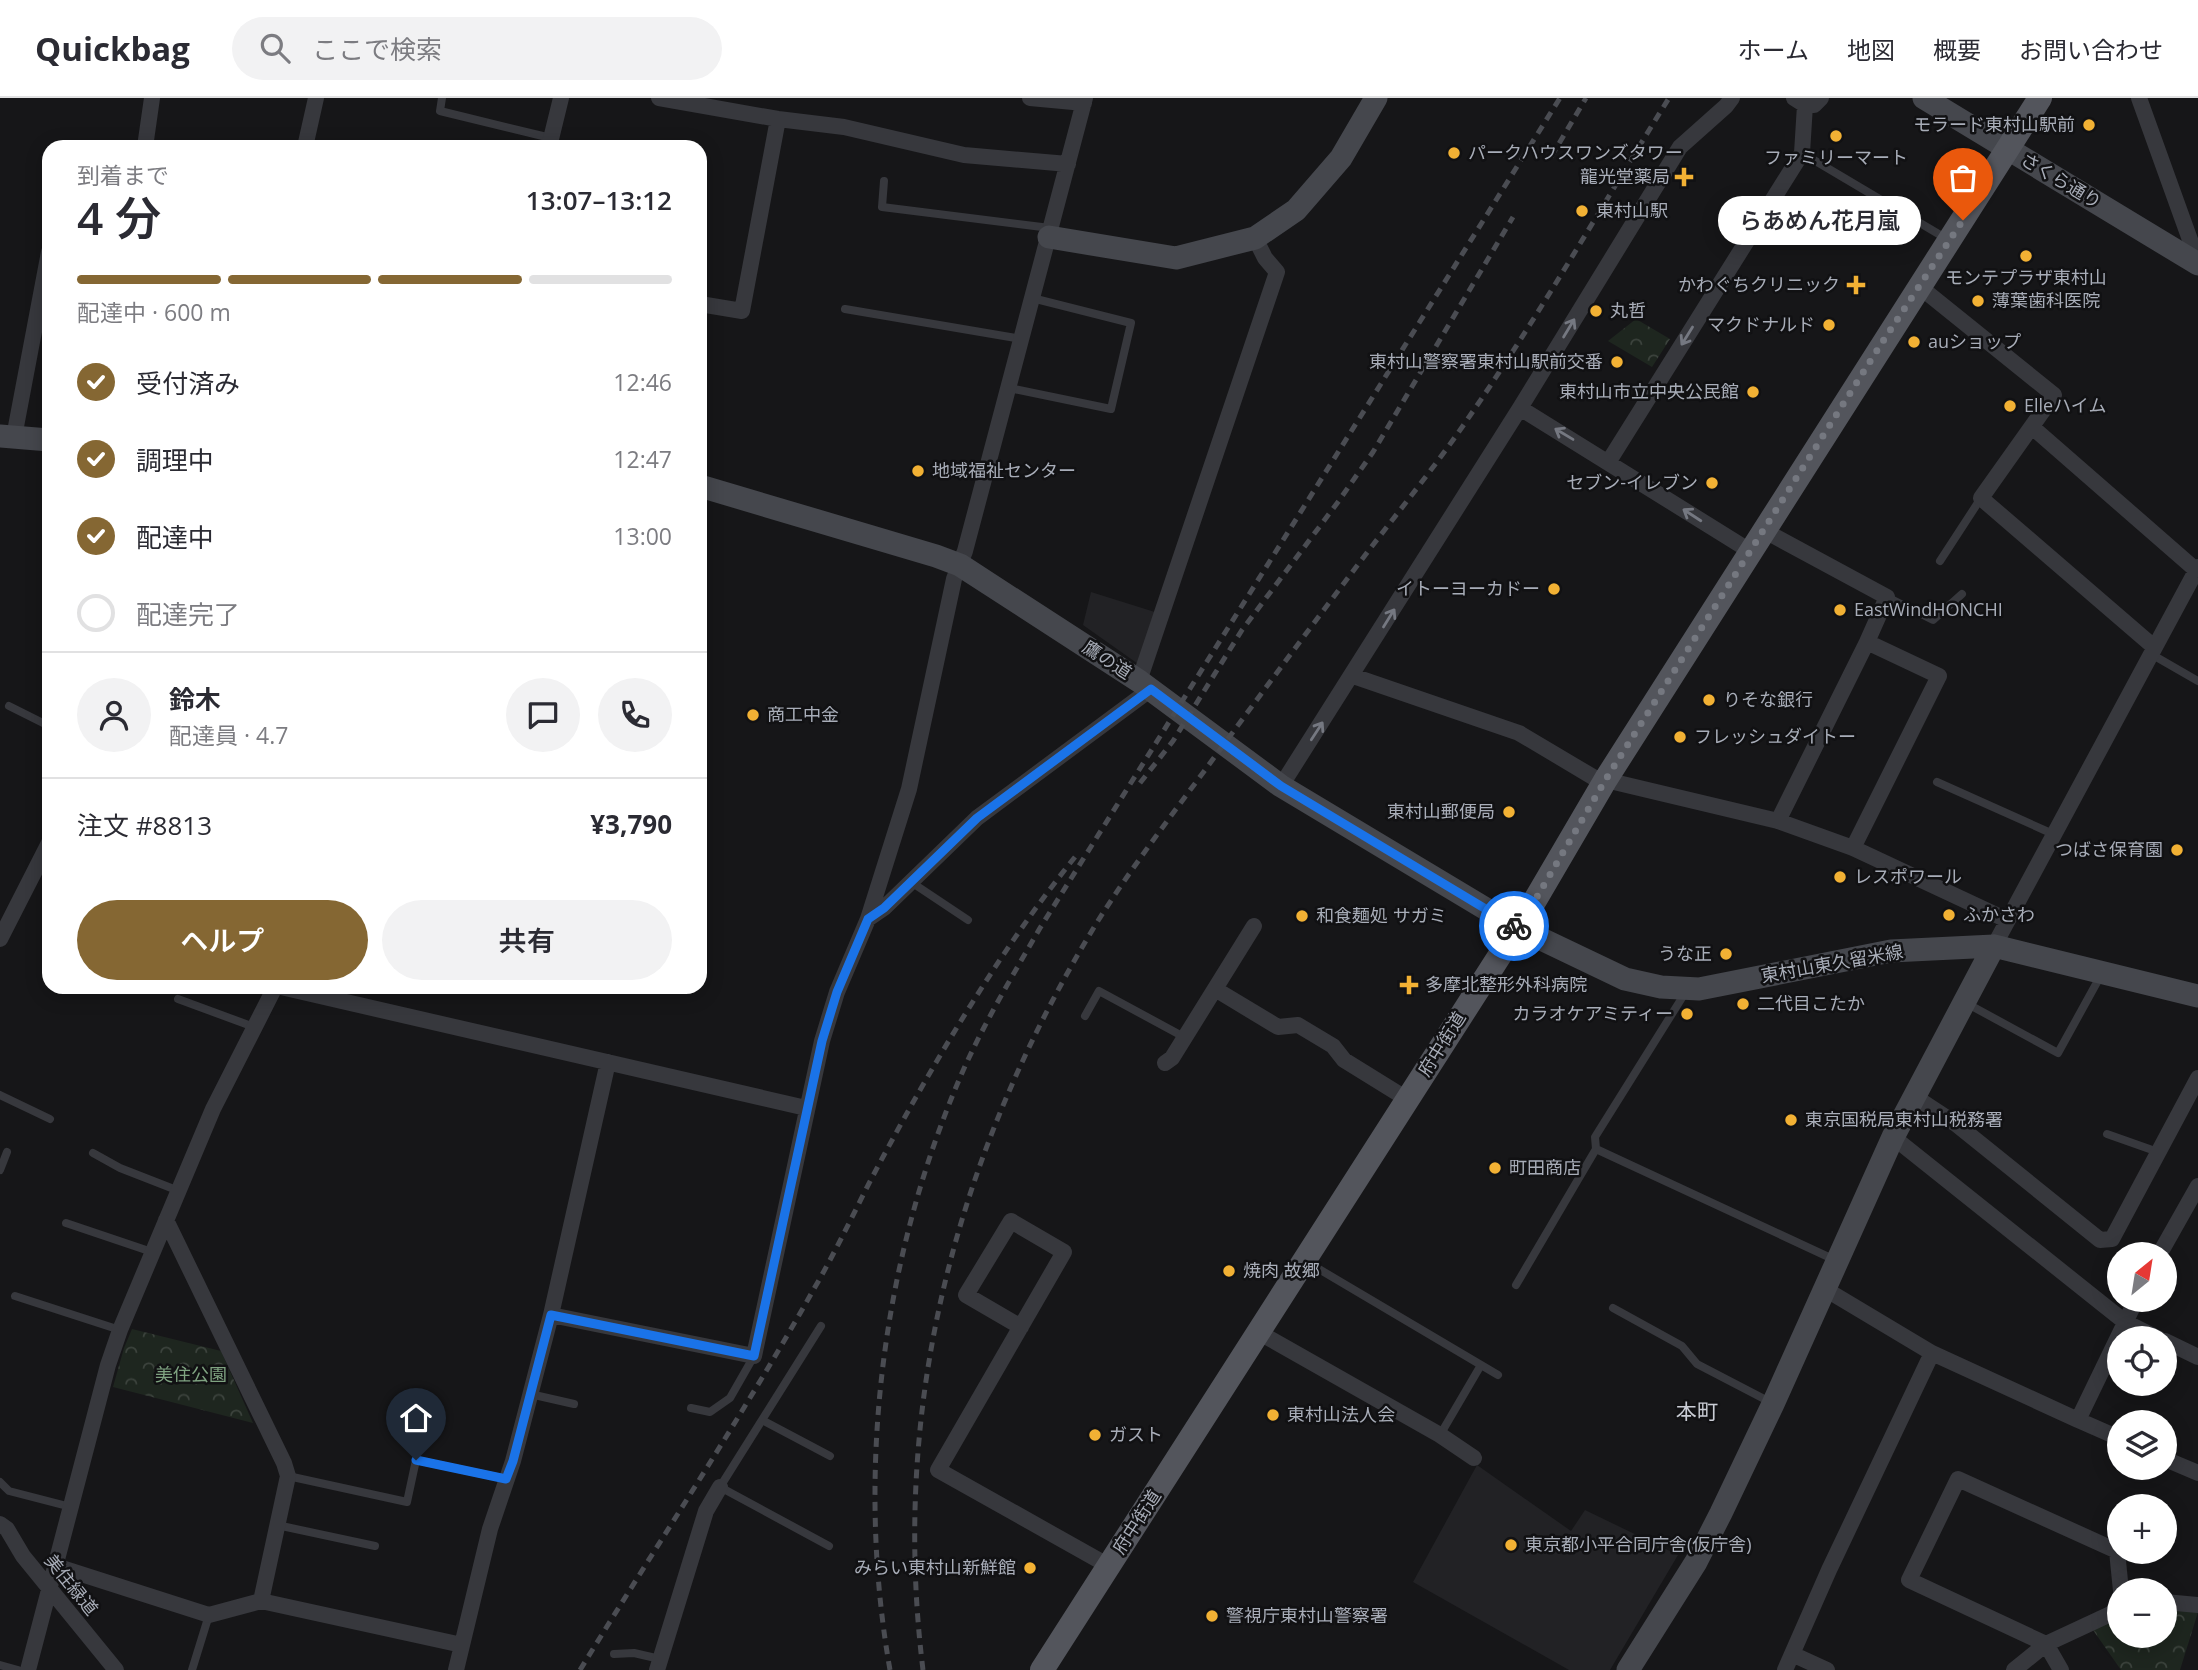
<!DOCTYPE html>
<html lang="ja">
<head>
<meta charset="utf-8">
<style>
  :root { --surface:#fff; --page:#f2f2f3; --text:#2b2b33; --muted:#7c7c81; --line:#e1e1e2; --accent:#856733 }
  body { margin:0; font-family:"Open Sans","Noto Sans JP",sans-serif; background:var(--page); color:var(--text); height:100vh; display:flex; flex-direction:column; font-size:26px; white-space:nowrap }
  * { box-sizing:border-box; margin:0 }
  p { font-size:23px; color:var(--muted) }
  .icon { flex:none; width:38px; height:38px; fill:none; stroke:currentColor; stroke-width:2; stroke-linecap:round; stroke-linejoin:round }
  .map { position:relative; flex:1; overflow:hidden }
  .side { position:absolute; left:42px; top:42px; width:665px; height:854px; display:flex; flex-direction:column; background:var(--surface); border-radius:21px; box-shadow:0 4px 18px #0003 }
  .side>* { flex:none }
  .needle { width:46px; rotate:30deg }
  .controls { position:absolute; left:2107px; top:1144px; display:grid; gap:14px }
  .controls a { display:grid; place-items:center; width:70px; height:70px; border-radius:50%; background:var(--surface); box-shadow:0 4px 18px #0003; font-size:35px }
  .pin { position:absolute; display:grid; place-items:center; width:60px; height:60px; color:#fff; margin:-72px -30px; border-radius:50% 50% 50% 0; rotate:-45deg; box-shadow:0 0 7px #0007 }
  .pin .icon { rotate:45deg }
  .courier { position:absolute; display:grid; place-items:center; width:70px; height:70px; margin:-35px; border:5px solid #1a73e8; border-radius:50%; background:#fff; color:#222; box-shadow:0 2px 9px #0007 }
  .bubble { position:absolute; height:49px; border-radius:24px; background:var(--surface); box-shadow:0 4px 18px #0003; font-size:23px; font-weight:600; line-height:49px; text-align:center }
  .head em { font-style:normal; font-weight:600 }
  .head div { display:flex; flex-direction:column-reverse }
  .head { display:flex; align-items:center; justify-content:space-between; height:119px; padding:0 35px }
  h1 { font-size:46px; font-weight:600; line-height:52px }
  .bar { display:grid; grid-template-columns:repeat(4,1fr); gap:10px 7px; align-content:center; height:84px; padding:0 35px }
  .bar i { height:9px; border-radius:5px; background:var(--line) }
  .bar .on { background:var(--accent) }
  .bar p { grid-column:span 4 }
  .line { display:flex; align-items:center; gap:18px; padding:0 35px; border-top:2px solid var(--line) }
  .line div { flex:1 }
  .round { display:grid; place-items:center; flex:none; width:74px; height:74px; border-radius:37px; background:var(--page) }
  ol { padding:0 35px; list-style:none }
  li { display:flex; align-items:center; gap:21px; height:77px }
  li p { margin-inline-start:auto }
  li .icon { padding:7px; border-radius:50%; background:var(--accent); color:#fff; stroke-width:4 }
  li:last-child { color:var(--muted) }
  li i { width:38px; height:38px; border:4px solid var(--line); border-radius:50% }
  .primary-button { display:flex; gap:14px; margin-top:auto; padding:14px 35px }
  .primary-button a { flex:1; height:80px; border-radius:42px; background:var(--accent); color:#fff; font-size:28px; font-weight:600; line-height:80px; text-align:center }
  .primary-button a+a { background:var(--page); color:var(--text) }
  header { display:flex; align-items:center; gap:42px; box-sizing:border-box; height:98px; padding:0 35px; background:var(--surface); border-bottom:2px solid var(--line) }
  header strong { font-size:33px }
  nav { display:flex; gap:38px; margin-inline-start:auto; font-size:24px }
  .search { width:490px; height:63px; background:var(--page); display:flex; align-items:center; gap:18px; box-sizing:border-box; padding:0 24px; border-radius:38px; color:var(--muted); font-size:26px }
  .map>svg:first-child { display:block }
  .built { fill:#222225 }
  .park { fill:url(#park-crowns) }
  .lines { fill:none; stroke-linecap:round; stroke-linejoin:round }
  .lane { stroke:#37383d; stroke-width:8 }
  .street { stroke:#37383d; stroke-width:16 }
  .secondary { stroke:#45474d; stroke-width:23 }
  .primary { stroke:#53555c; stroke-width:24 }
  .rail { stroke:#4a4c52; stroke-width:5; stroke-dasharray:9 7; stroke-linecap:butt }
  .oneway { stroke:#757881 }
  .done { stroke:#757880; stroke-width:7; stroke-dasharray:0 12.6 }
  .route { stroke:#1a73e8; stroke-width:9 }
  .poi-dot { fill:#f2b134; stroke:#111113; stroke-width:2.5 }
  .labels { text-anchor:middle; stroke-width:5; stroke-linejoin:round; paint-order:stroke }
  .poi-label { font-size:18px; fill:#a8adb8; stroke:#111113; text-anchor:start }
  .street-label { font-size:18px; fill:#a8adb8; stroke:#111113 }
  .park-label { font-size:18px; fill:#7fa381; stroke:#111113 }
  .quarter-label { font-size:21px; fill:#c9ccd4; stroke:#111113 }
</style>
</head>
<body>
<header>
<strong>Quickbag</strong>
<div class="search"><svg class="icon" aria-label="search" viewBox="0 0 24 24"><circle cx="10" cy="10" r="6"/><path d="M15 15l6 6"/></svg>ここで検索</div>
<nav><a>ホーム</a><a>地図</a><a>概要</a><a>お問い合わせ</a></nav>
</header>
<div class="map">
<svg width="2198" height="1572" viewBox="0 0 2198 1572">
  <defs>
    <pattern id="park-crowns" width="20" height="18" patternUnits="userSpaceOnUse" patternTransform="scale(1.75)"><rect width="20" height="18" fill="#1e261f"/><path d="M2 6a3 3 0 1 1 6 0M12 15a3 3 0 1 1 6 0" fill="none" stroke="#3c433d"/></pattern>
  </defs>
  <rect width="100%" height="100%" fill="#161618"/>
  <path class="built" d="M1091 494 1158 515 1141 568 1083 527Z
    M1477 1367 1571 1433 1585 1412 1678 1457 1610 1572H1569L1413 1484Z"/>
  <path class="park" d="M1636 221 1670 241 1652 269 1608 243Z
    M132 1231 221 1253 253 1325 113 1289 124 1250Z
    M2165 1510 2198 1514 2180 1572H2121L2093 1532 2119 1520V1538H2165Z"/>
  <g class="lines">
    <path class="lane" d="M442 0 440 13 551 40
      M1802 55 1947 141
      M884 83 882 109 1050 130
      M845 211 1022 241
      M1009 290 1111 311 1131 225 1032 200
      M1940 463 1981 400
      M1887 499 1933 522 1962 496
      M2151 556 2198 583
      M9 608 49 628
      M1937 684 2053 736
      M911 784 968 822
      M178 901 254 929
      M1966 905 2058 955 2101 877
      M1085 918 1099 893 1184 939
      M0 997 50 1021
      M2107 1036 2158 1054
      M1596 1051 1595 1039 1685 895
      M93 1055 120 1070 179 1093
      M0 1072 7 1054
      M66 1125 152 1154
      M1307 1164 1498 1277
      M1516 1187 1596 1051 1835 1162
      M15 1198 120 1232
      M1613 1210 1682 1248 1697 1266 1772 1305
      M821 1228 720 1389 829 1448
      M530 1296 574 1306
      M691 1310 710 1314 730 1300 754 1258
      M762 1322 830 1358
      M1440 1337 1481 1267
      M288 1378 407 1404 416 1362 506 1381
      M0 1384 9 1393 71 1409
      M277 1427 375 1448
      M614 1556 634 1555 660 1561
      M0 1567 18 1572
      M192 1572 209 1517"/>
    <path class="street" d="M659 0 778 21 844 29 964 57 1068 66
      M1030 0 1084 5
      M1794 0 1805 7H1814L1821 0
      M2139 0 2198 164
      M145 49 152 0
      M305 49 316 0
      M549 49 561 0
      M1920 189 2054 297 1981 400 2154 549
      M700 206 742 213 778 21
      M1520 310 1750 453
      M2032 329 2196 472
      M14 339 49 154
      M1609 363 1802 55 1805 7
      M1763 432 1887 499 1867 544
      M1353 578 1519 635 1593 679 1778 723 1853 750 2007 822
      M1139 583 1277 174 1265 160 1255 140
      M1281 688 1520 310 1680 49 1726 8 1732 0
      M1778 723 1867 544 1939 578 1853 750
      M868 821 884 810 977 720 1151 591
      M0 841 49 745
      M1994 848 2198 469
      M281 889 806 1010
      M1215 891 1278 929 1298 927 1333 948 1344 962 1407 1001
      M1165 965 1172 960 1254 828
      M1915 999 1956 1026 2100 1142 2112 1141 2198 980
      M1893 1039 2125 1224 2159 1241
      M166 1122 284 1365 288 1378 261 1503
      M2159 1157 2198 1088
      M1825 1191 1932 1255 2078 1322 2136 1202
      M551 1217 754 1258 822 943 837 894 868 821 909 691 954 481 965 453 1085 0
      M1021 1229 966 1197 1011 1123 1064 1154 938 1372 1109 1468
      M1258 1234 1440 1337 1474 1360
      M2165 1243 2198 1259
      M2078 1322 2119 1340
      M2165 1361 2198 1375
      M0 1426 7 1431 23 1458 116 1572
      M56 1468 209 1517 261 1503 462 1547
      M2165 1504 2198 1507
      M1792 1556 1827 1572
      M28 1572 108 1267 120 1232 213 1011 275 889
      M456 1572 490 1431 513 1363 551 1217 608 964
      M657 1572 706 1413 720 1389
      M1785 1572 1829 1472 1932 1255
      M2014 1572 2046 1546 2119 1512
      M2061 1572 2046 1546 1909 1482 1958 1381 2117 1453 2121 1493"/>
    <path class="secondary" d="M1924 0 2198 166
      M1049 139 1176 160 1255 140 1296 112 1341 60 1376 0
      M0 338 49 342
      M700 388 936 458 960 467 1139 583 1281 688 1516 829 1625 881 1661 889 1699 891 1891 853 1994 848 2198 898
      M1628 1572 1696 1464 1721 1415 1773 1306 1893 1039 1994 848"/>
    <path class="primary" d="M1042 1572 1534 804 1606 681 2040 0"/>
    <path class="rail" d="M1551 59 1586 0
      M1140 685 1173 643 1242 532 1338 404 1373 354 1513 119
      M580 1572C658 1445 742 1319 815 1189 840 1146 860 1101 884 1057 938 957 1003 848 1075 759
      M890 1572C855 1374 882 1159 962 975 984 925 1013 877 1040 830L1560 0
      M923 1572C890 1305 957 1054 1096 826 1129 773 1168 722 1205 672 1258 600 1312 527 1366 456 1395 418 1425 381 1453 342 1531 232 1598 114 1669 0"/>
  </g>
  <defs><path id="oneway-shaft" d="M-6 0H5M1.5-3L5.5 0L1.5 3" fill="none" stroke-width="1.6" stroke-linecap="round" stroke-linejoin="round" transform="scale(1.75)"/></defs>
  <g class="oneway">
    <use href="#oneway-shaft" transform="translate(1569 230) rotate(-59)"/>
    <use href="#oneway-shaft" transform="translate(1687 238) rotate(122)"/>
    <use href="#oneway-shaft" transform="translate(1564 336) rotate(-149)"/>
    <use href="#oneway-shaft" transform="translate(1692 417) rotate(-147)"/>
    <use href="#oneway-shaft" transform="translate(1389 520) rotate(-58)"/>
    <use href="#oneway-shaft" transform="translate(1317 633) rotate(-57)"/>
  </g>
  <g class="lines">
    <path class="done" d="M1514 828 1534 804 1606 681 1883 243 1963 122"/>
    <path class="route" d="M416 1362 506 1381 513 1363 551 1217 754 1258 822 943 837 894 868 821 884 810 977 720 1151 591 1281 688 1514 828"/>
  </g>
  <g class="poi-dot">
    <circle cx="2089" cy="27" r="7"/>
    <circle cx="1836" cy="38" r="7"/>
    <circle cx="1454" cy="55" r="7"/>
    <path d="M1680.5 68.5h7v7h7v7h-7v7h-7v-7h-7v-7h7z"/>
    <circle cx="1582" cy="113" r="7"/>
    <circle cx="2026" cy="158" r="7"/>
    <path d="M1852.5 176.5h7v7h7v7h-7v7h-7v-7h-7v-7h7z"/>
    <circle cx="1978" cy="203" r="7"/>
    <circle cx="1596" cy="213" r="7"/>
    <circle cx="1829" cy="227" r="7"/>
    <circle cx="1914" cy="244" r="7"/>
    <circle cx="1617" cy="264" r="7"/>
    <circle cx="1753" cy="294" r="7"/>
    <circle cx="2010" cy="308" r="7"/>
    <circle cx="918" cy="373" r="7"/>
    <circle cx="1712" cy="385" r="7"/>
    <circle cx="1554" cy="491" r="7"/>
    <circle cx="1840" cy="512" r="7"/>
    <circle cx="1709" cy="602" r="7"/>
    <circle cx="753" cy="617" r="7"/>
    <circle cx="1680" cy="639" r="7"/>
    <circle cx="1509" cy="714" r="7"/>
    <circle cx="2177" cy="752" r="7"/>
    <circle cx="1840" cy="779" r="7"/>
    <circle cx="1949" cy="817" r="7"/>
    <circle cx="1302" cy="818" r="7"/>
    <circle cx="1726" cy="856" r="7"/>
    <path d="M1405.5 876.5h7v7h7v7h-7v7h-7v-7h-7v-7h7z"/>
    <circle cx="1743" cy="906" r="7"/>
    <circle cx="1687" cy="916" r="7"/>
    <circle cx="1791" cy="1022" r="7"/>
    <circle cx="1495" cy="1070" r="7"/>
    <circle cx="1229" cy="1173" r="7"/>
    <circle cx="1273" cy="1317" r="7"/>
    <circle cx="1095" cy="1337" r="7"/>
    <circle cx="1511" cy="1447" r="7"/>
    <circle cx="1030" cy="1470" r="7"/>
    <circle cx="1212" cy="1518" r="7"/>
  </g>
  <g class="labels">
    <g class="poi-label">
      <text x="2075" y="33" text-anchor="end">モラード東村山駅前</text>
      <text x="1468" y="61">パークハウスワンズタワー</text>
      <text x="1836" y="66" text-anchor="middle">ファミリーマート</text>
      <text x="1670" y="85" text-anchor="end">龍光堂薬局</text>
      <text x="1596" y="119">東村山駅</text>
      <text x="2026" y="186" text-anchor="middle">モンテプラザ東村山</text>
      <text x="1840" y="193" text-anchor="end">かわぐちクリニック</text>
      <text x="1992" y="209">薄葉歯科医院</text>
      <text x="1610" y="219">丸哲</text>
      <text x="1815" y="233" text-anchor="end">マクドナルド</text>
      <text x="1928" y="250">auショップ</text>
      <text x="1603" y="270" text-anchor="end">東村山警察署東村山駅前交番</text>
      <text x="1739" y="300" text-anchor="end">東村山市立中央公民館</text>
      <text x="2024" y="314">Elleハイム</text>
      <text x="932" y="379">地域福祉センター</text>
      <text x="1698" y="391" text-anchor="end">セブン-イレブン</text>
      <text x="1540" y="497" text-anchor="end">イトーヨーカドー</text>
      <text x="1854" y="518">EastWindHONCHI</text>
      <text x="1723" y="608">りそな銀行</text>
      <text x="767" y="623">商工中金</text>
      <text x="1694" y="645">フレッシュダイトー</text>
      <text x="1495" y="720" text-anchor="end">東村山郵便局</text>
      <text x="2163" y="758" text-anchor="end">つばさ保育園</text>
      <text x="1854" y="785">レスポワール</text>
      <text x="1963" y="823">ふかさわ</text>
      <text x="1316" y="824">和食麺処 サガミ</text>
      <text x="1712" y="862" text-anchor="end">うな正</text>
      <text x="1425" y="893">多摩北整形外科病院</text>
      <text x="1757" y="912">二代目こたか</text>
      <text x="1673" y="922" text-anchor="end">カラオケアミティー</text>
      <text x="1805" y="1028">東京国税局東村山税務署</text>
      <text x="1509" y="1076">町田商店</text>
      <text x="1243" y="1179">焼肉 故郷</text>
      <text x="1287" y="1323">東村山法人会</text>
      <text x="1109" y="1343">ガスト</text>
      <text x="1525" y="1453">東京都小平合同庁舎(仮庁舎)</text>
      <text x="1016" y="1476" text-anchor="end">みらい東村山新鮮館</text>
      <text x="1226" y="1524">警視庁東村山警察署</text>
    </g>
    <g class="street-label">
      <text transform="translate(2061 83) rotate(31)" y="6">さくら通り</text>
      <text transform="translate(1107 562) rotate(33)" y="6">鷹の道</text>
      <text transform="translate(1832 866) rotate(-10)" y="6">東村山東久留米線</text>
      <text transform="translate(1442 946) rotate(-58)" y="6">府中街道</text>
      <text transform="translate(1137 1424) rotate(-57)" y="6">府中街道</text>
      <text transform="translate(71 1487) rotate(51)" y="6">美住緑道</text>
    </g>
    <g class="park-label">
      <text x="191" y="1283">美住公園</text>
    </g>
    <g class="quarter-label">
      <text x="1697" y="1321">本町</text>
    </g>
  </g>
</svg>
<div class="controls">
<a><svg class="needle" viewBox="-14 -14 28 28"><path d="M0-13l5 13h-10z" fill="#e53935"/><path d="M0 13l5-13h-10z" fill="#7c7c81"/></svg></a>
<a><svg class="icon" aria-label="locate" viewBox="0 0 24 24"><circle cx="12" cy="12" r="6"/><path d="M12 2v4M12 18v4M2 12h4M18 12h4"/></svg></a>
<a><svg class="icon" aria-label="layers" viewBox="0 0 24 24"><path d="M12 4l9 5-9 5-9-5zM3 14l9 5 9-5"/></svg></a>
<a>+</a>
<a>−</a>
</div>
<div class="pin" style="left:1963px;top:122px;background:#ea580c"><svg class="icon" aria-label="bag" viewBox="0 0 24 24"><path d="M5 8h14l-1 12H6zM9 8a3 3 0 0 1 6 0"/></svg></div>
<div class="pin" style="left:416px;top:1362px;background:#1f2937"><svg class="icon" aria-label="home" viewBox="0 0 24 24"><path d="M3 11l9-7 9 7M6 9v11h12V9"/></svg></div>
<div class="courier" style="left:1514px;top:828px"><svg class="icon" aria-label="bike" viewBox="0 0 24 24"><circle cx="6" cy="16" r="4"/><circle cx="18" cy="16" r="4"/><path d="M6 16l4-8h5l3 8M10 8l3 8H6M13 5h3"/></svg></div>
<div class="bubble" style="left:1718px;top:98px;width:203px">らあめん花月嵐</div>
<section class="side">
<div class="head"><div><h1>4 分</h1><p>到着まで</p></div><em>13:07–13:12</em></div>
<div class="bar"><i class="on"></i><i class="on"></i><i class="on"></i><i></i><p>配達中 · 600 m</p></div>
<ol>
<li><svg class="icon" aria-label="check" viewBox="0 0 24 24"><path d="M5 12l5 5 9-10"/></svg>受付済み<p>12:46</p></li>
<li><svg class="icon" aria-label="check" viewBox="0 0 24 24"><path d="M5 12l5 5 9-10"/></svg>調理中<p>12:47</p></li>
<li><svg class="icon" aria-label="check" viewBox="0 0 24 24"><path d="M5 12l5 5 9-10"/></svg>配達中<p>13:00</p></li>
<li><i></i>配達完了</li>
</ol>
<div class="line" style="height:126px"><a class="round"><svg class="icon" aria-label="person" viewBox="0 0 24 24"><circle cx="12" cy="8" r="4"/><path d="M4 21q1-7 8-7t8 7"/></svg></a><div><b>鈴木</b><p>配達員 · 4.7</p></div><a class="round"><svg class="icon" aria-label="chat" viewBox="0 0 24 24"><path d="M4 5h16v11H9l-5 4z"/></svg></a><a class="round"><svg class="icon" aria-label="phone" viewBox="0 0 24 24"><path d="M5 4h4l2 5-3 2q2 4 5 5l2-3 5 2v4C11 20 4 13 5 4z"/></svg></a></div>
<div class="line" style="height:91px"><div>注文 #8813</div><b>¥3,790</b></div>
<div class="primary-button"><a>ヘルプ</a><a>共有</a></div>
</section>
</div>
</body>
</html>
